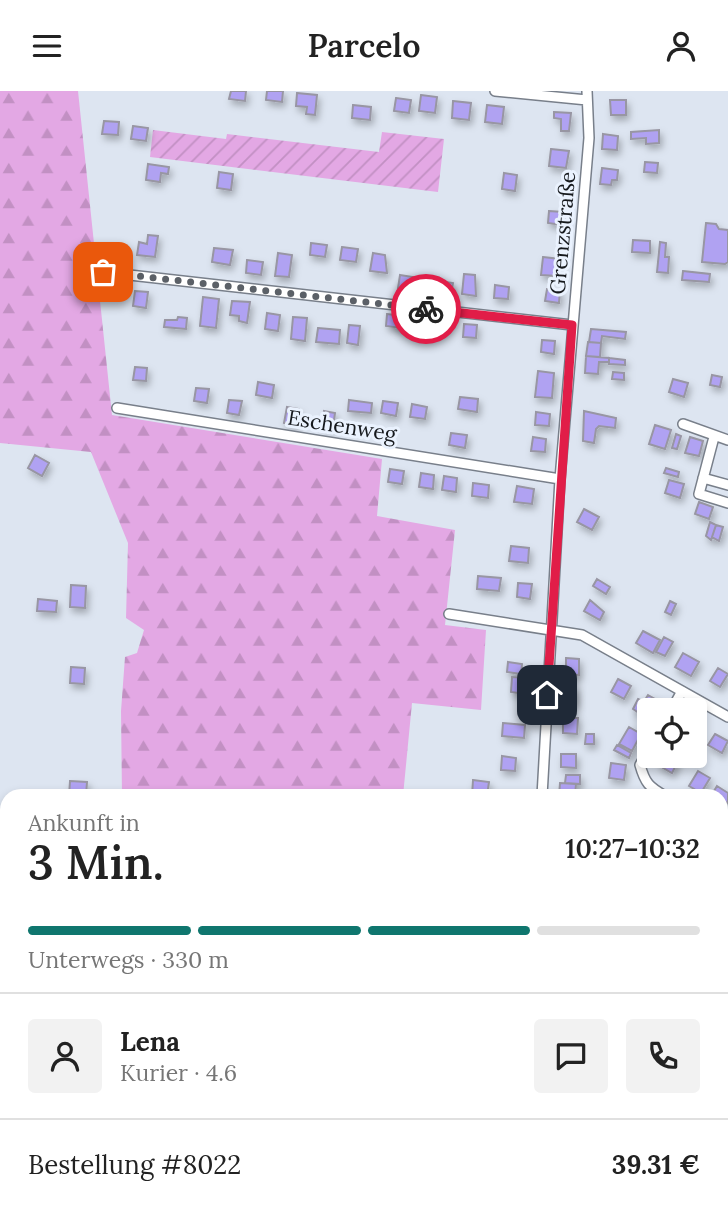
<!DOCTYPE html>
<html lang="de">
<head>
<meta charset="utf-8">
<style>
  :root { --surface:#fff; --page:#f2f2f2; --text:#222; --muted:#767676; --line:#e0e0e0; --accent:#0f766e }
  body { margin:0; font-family:Lora,serif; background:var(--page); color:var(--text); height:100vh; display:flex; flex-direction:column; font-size:26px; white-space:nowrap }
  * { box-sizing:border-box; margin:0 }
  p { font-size:23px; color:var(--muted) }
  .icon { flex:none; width:38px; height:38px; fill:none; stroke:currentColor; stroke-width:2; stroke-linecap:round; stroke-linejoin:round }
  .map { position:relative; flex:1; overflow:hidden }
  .sheet { position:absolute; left:0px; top:698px; width:728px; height:436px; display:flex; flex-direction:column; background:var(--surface); border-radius:21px 21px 0 0; box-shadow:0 4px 10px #0003 }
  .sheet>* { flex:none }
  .controls { position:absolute; left:637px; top:607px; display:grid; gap:14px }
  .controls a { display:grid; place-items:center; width:70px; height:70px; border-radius:7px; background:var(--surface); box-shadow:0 4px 10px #0003; font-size:35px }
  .pin { position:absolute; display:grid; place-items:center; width:60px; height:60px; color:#fff; margin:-30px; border-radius:14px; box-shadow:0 4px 10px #0006 }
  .courier { position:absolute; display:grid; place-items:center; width:70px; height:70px; margin:-35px; border:5px solid #e11d48; border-radius:50%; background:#fff; color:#222; box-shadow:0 2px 9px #0007 }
  .overview em { font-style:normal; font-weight:600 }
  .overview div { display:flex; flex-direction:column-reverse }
  .overview { display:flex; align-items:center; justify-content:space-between; height:119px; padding:0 28px }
  h1 { font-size:46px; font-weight:600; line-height:52px }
  .bar { display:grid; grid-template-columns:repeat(4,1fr); gap:10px 7px; align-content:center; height:84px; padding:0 28px }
  .bar i { height:9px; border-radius:5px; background:var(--line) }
  .bar .current { background:var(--accent) }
  .bar p { grid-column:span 4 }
  .line { display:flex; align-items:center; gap:18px; padding:0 28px; border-top:2px solid var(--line) }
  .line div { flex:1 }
  .round { display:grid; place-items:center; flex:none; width:74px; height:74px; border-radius:7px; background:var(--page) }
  header { display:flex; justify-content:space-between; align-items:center; height:91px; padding:0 28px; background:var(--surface); font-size:32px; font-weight:600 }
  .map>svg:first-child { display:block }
  .forest { fill:url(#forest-firs) }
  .garden { fill:url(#garden-furrows) }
  .building { fill:#b0a2f2; stroke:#9896a3; stroke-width:2; filter:url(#shadow) }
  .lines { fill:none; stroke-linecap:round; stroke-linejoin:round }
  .minor-casing { stroke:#787f8a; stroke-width:12 }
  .minor { stroke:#fff; stroke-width:9 }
  .done { stroke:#5b6067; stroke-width:7; stroke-dasharray:0 12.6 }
  .route { stroke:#e11d48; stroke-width:9 }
  .labels { text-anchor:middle; stroke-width:6; stroke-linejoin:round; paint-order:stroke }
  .street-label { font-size:21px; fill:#15181c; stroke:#eaf2fe }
</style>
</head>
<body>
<header><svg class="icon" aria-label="menu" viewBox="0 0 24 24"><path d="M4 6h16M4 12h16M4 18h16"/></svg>Parcelo<svg class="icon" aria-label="person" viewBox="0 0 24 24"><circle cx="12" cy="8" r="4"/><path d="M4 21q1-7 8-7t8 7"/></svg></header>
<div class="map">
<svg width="728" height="1133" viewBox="0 0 728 1133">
  <defs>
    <pattern id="forest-firs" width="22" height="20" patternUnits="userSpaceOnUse" patternTransform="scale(1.75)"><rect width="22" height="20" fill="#e3a8e4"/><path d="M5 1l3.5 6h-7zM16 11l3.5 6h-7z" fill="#c290c3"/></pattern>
    <pattern id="garden-furrows" width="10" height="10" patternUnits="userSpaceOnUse" patternTransform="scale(1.75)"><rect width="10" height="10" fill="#e3a8e4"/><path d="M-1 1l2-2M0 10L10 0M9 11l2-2" fill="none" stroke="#c290c3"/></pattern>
    <filter id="shadow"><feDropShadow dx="2.5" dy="4.5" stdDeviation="3.5" flood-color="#0004"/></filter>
  </defs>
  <rect width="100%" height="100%" fill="#dde5f1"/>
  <path class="forest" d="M0 0H78L112 324 382 368 377 425 455 439 445 534 486 539 481 619 412 612 403 705H122L121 620 125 566 137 562 144 539 126 527 128 452 91 361 0 352Z
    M0 947 7 948V1127H26L25 1133H0Z
    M231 1127H523V1133H230Z"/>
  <path class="garden" d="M153 39 226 48 227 43 379 61 382 41 444 48 438 101 150 66Z"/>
  <path class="building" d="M231 0H246L245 10 229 8Z
    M267 0H283L282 11 266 9Z
    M297 2 317 4 315 24 306 23 307 16 296 15Z
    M421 4 437 6 435 22 419 20Z
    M396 7 411 9 409 22 394 20Z
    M610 9H626V24H611Z
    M453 10 471 12 469 29 452 27Z
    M353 14 371 16 370 29 352 27Z
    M487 14 504 16 502 33 485 31Z
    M554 21 571 22 569 40H561V28L554 27Z
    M104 30 119 31 118 44 102 43Z
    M133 35 148 37 146 50 131 48Z
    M659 39V52L646 53V47L631 48V41Z
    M603 43 618 45 617 59 602 58Z
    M551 58 569 60 566 77 549 75Z
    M645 71 658 72 657 82 644 81Z
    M148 73 169 76 168 83 161 82 160 91 146 89Z
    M602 77 618 79 617 89H612L611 94 600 93Z
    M219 81 233 83 231 99 217 97Z
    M504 82 517 84 515 100 502 98Z
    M549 120 563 121 562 134 548 132Z
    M706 132 716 133 719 138 728 139V171L725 173 702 171Z
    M148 144 158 145 155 166 137 164 139 151 147 153Z
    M633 149 650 150V162L632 161Z
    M660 151 666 152 665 166H669L668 182 657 181Z
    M311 152 327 154 325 166 310 164Z
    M342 156 358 158 356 171 340 169Z
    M214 157 233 159 230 174 212 171Z
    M278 162 292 164 289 186 275 185Z
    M373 162 385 164 387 182 370 180Z
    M543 166 560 168 558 185 541 184Z
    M247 169 263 171 261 184 246 182Z
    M683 180 710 183 709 191 682 189Z
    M464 183 475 184 476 205 462 203Z
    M400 184 413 186 412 198 398 197Z
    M439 190 453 192 451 204 438 203Z
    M495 194 509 196 508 208 494 207Z
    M547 198 560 199 559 212 545 210Z
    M135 200 148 201 146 217 133 215Z
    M203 206 219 208 216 237 200 235Z
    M232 210 250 211 247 232 239 230V225L230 224Z
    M267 222 280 224 278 240 265 238Z
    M387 223 403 225 401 237 386 235Z
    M178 226 187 227 186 238 164 236 165 229H177Z
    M293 226 307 227 305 250 291 248Z
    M464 233 477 234 476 247 463 246Z
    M349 234 360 235 358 254 347 252Z
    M318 237 340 239 339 253 316 251Z
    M591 238 626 241 625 248 602 245 601 252 589 251Z
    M542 249 555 250 554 263 541 261Z
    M588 251 601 252 600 266 586 265Z
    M586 265 609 267V271H599L598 283 585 282Z
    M609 267 625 269V274L609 273Z
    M135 276 147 277 146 290 133 289Z
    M538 280 554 282 552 307 535 306Z
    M613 281 624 282V289L612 288Z
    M712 284 722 286 720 296 710 294Z
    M673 288 688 292 684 306 669 301Z
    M258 291 274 294 272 307 256 304Z
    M196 297 209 298 207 312 194 310Z
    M460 306 478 308 477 321 458 318Z
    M229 309 242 310 239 324 227 322Z
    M349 309 372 312 371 322 348 320Z
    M383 310 398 312 396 325 381 322Z
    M412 313 427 316 425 328 410 326Z
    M287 316 299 318 297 334 284 332Z
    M324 320 335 322 333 337 322 336Z
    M584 320 616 327 615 337 599 335 596 338 594 352 583 350Z
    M536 321 550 323 549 335 535 334Z
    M655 334 671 339 665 358 649 353Z
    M451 342 467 344 465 357 449 354Z
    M676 343 681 345 677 358 672 357Z
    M533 346 546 348 545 361 531 360Z
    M690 346 703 350 699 365 685 362Z
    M35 364 49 372 42 385 28 377Z
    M666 377 679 381 678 386 664 382Z
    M390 378 404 380 402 393 388 391Z
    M421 382 434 384 433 398 419 396Z
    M444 385 457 387 456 401 442 399Z
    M669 389 684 393 680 407 665 402Z
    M473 392 489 394 488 407 472 405Z
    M517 395 534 398 532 413 514 411Z
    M699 411 713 416 709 428 695 423Z
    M584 418 599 426 592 439 577 431Z
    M710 431 716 434 711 449 706 445Z
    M716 434 723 436 719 450 712 446Z
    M511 455 529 457 528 472 509 470Z
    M478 485 501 487 499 500 477 498Z
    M597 488 610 496 606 503 593 495Z
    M518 492 532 493 530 508 517 506Z
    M71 494 86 495 85 517 70 516Z
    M38 508 57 510 56 521 37 520Z
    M590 509 604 521 600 529 584 520Z
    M670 510 676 513 671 524 665 521Z
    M643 540 660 549 653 562 636 552Z
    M664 546 673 551 665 565 656 561Z
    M683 562 699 571 691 585 675 576Z
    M566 567 579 568V584L566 583Z
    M508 571 522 573 521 583 507 581Z
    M71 576 85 577 84 593 70 592Z
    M718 577 728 583 720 596 710 590Z
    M512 586 527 587 525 603 511 601Z
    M618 588 631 595 624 608 611 601Z
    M564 596 576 597V612L563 611Z
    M648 604 662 612 658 620H649V622L640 617Z
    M638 608 644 611 639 622 633 618Z
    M563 627H578L577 643 563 642Z
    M503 632 525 634 524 647 502 645Z
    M629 636 641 643 632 660 619 653Z
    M586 643H594V653H585Z
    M715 643 728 650 722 662 708 654Z
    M617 654 631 662 629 667 614 659Z
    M561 663H576V677L561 676Z
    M502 665 516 667 515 680 501 679Z
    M664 665 678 670 672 682 658 674Z
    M611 672 626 674 624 689 609 687Z
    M698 680 710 687 701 702 689 695Z
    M566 684H580V693L565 692Z
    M473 689 489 691 487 705H472Z
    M70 690 87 691 86 705H69Z
    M560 692 576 693 575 705H559Z
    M717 695 728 702V712L721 710V705H711Z
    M721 775 728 779 721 797Z
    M721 875 728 879 723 893 721 892Z
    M726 937 728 938V954L721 950Z
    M721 984 728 988 723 1001 721 1000Z
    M721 1045 728 1049V1066L721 1062Z
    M546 1127H562V1133H546Z
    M599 1127H617V1133H599Z"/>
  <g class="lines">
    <defs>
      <path id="minor" d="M495 0 587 9
        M103 181 572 234
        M117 317 560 388
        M683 333 728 349
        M714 346 699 403 728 412
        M703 387 728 394
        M449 523 582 544 728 626
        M671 620 682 600
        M649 658 640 674C645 692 649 696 665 705
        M542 705 560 388 589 47 587 0
        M721 742 727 750
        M721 862 728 866
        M721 916 728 910
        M721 969 728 972
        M633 1127V1133
        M531 1133V1127"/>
    </defs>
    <use href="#minor" class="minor-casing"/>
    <use href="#minor" class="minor"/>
  </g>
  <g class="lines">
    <path class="done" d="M103 181 426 218"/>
    <path class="route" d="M426 218 572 234 547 604"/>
  </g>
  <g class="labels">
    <g class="street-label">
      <text transform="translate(563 142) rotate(-85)" y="7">Grenzstraße</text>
      <text transform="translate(342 335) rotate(9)" y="7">Eschenweg</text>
    </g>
  </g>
</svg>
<div class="controls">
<a><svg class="icon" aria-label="locate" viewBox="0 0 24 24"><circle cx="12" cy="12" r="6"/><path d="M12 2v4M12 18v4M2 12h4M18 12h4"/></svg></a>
</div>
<div class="pin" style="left:103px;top:181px;background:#ea580c"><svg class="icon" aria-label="bag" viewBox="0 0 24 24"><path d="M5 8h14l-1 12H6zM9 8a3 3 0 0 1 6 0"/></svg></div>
<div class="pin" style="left:547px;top:604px;background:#1f2937"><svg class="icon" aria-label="home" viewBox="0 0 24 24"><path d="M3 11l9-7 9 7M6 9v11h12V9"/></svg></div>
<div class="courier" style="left:426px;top:218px"><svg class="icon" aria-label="bike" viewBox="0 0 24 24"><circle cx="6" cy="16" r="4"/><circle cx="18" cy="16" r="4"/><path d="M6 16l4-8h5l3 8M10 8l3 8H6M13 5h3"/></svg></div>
<section class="sheet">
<div class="overview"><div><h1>3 Min.</h1><p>Ankunft in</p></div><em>10:27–10:32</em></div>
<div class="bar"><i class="current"></i><i class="current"></i><i class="current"></i><i></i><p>Unterwegs · 330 m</p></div>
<div class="line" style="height:126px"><a class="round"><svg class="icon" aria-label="person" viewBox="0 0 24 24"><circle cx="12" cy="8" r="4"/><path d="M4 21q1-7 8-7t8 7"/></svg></a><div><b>Lena</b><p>Kurier · 4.6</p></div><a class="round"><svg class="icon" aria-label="chat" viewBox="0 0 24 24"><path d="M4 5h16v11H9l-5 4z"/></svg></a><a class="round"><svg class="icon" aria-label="phone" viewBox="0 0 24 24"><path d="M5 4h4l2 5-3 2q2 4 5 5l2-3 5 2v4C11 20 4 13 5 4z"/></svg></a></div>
<div class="line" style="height:91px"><div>Bestellung #8022</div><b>39.31 €</b></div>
</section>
</div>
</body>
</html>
